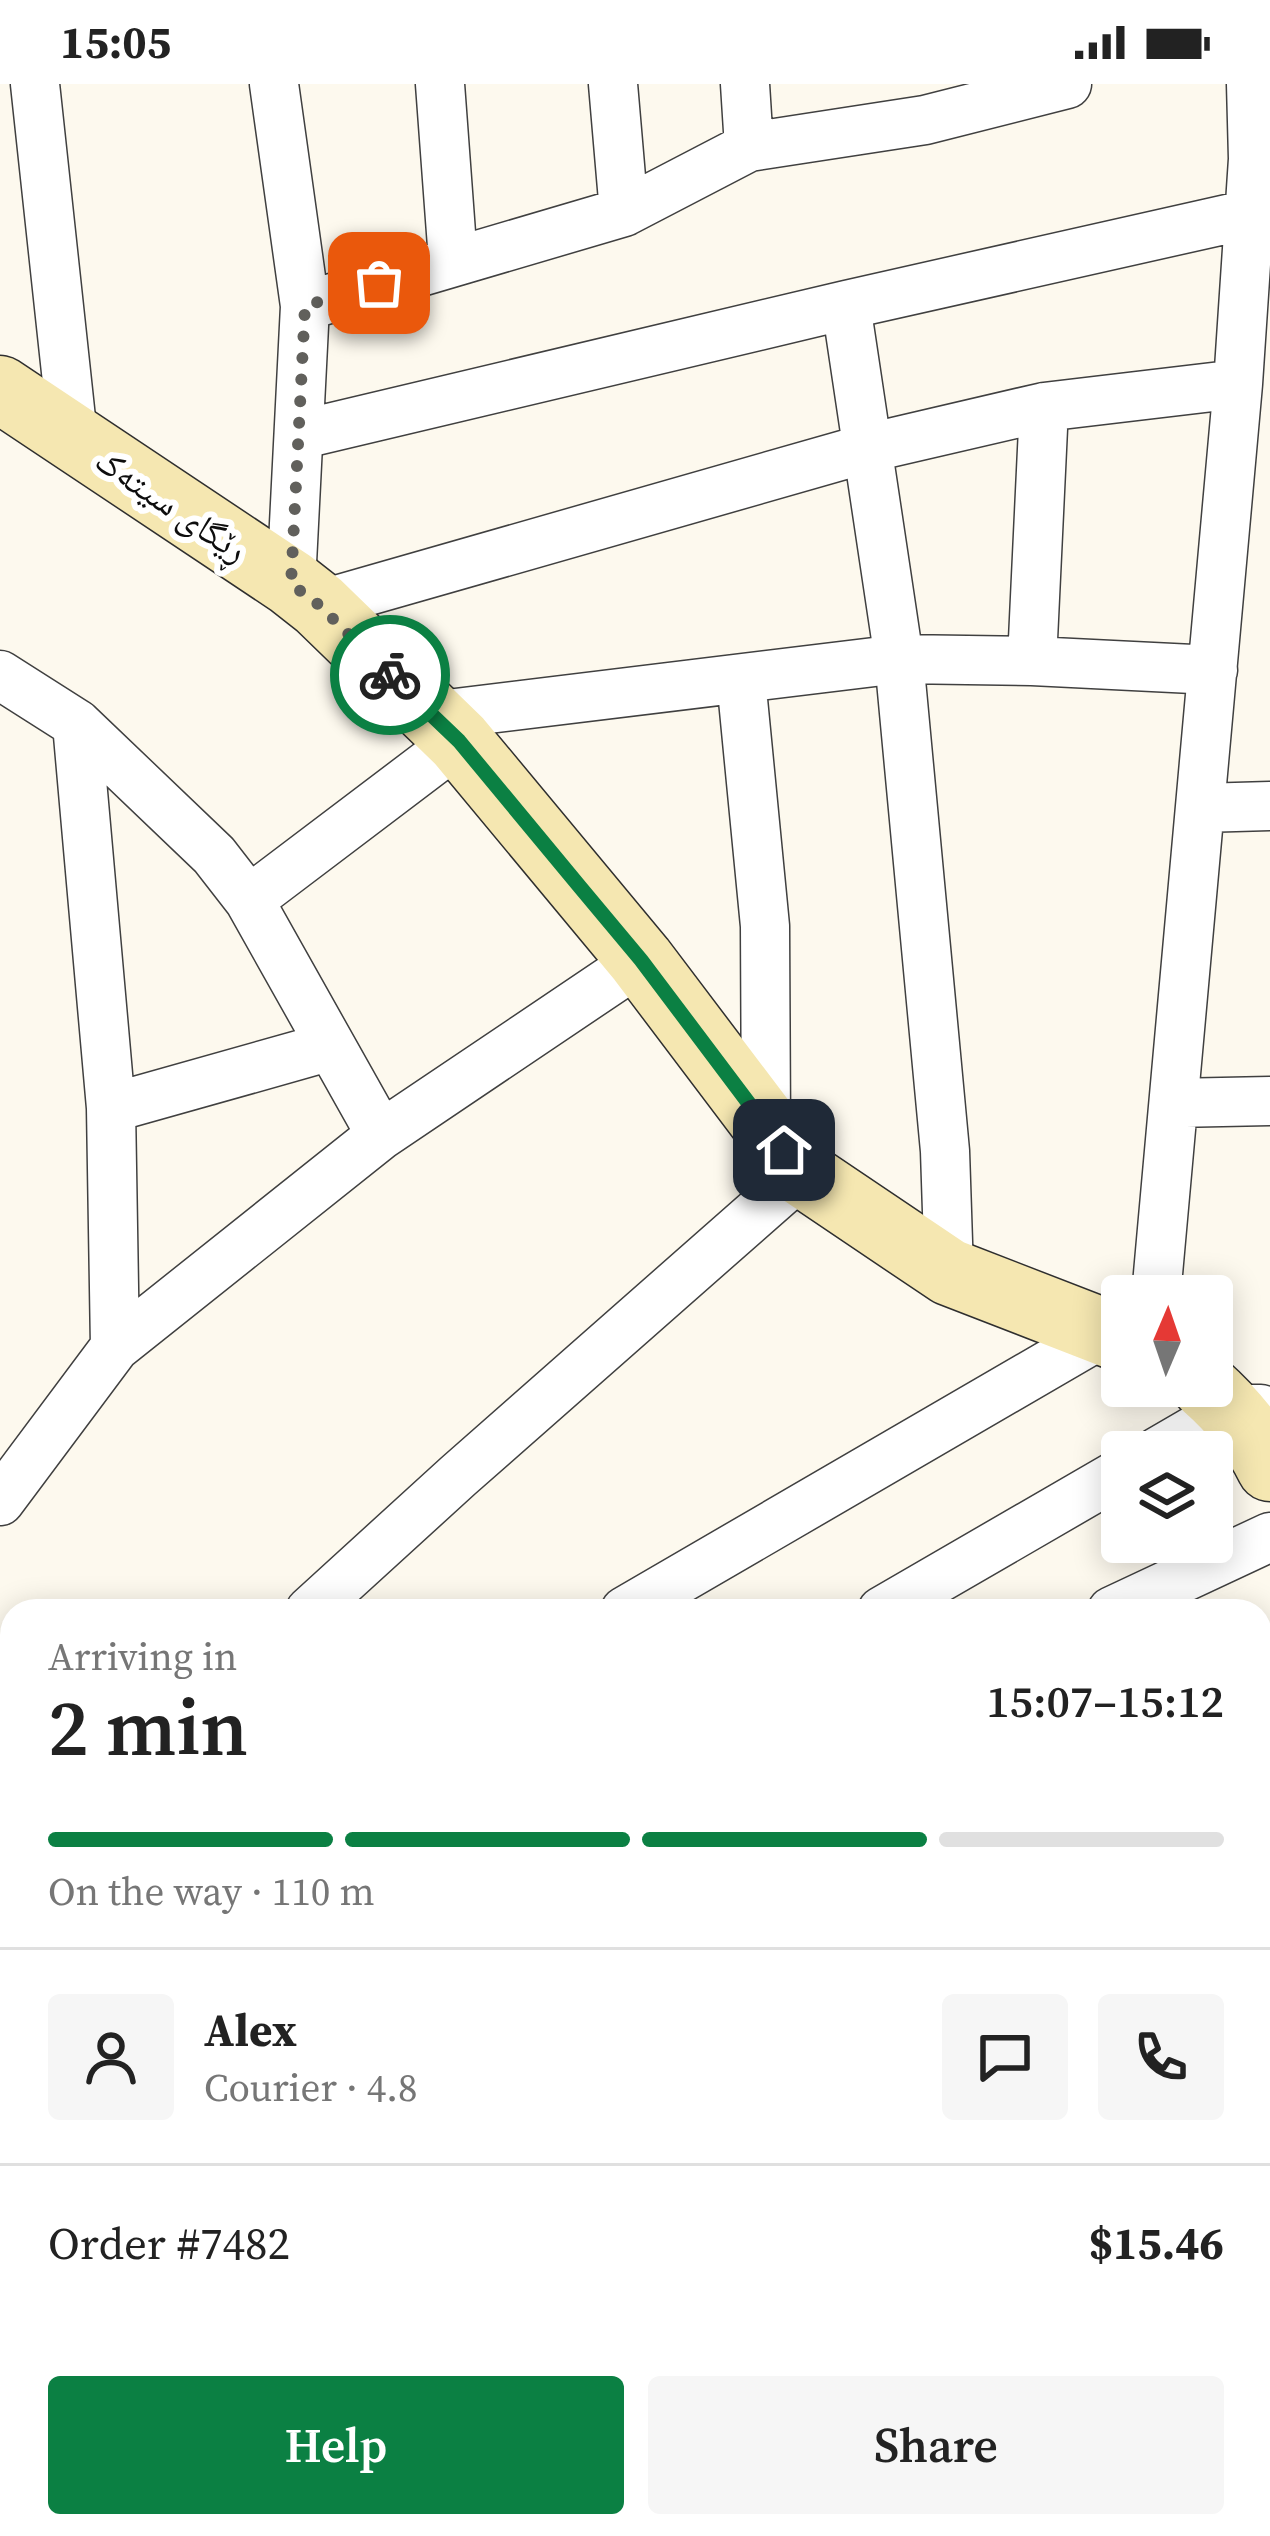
<!DOCTYPE html>
<html lang="en">
<head>
<meta charset="utf-8">
<style>
  :root { --surface:#fff; --page:#f6f6f6; --text:#222; --muted:#767676; --line:#e0e0e0; --accent:#0b8043 }
  body { margin:0; font-family:"Source Serif 4","Noto Naskh Arabic",serif; background:var(--page); color:var(--text); height:100vh; display:flex; flex-direction:column; font-size:45px; white-space:nowrap }
  * { box-sizing:border-box; margin:0 }
  p { font-size:39px; color:var(--muted) }
  .icon { flex:none; width:66px; height:66px; fill:none; stroke:currentColor; stroke-width:2; stroke-linecap:round; stroke-linejoin:round }
  .map { position:relative; flex:1; overflow:hidden }
  .details { position:absolute; left:0px; top:1515px; width:1272px; height:939px; display:flex; flex-direction:column; background:var(--surface); border-radius:36px 36px 0 0; box-shadow:0 6px 30px #0003 }
  .details>* { flex:none }
  .needle { width:78px; rotate:2deg }
  .controls { position:absolute; left:1101px; top:1191px; display:grid; gap:24px }
  .controls a { display:grid; place-items:center; width:132px; height:132px; border-radius:12px; background:var(--surface); box-shadow:0 6px 30px #0003; font-size:60px }
  .pin { position:absolute; display:grid; place-items:center; width:102px; height:102px; color:#fff; margin:-51px; border-radius:24px; box-shadow:0 6px 18px #0006 }
  .courier { position:absolute; display:grid; place-items:center; width:120px; height:120px; margin:-60px; border:9px solid #0b8043; border-radius:50%; background:#fff; color:#222; box-shadow:0 3px 15px #0007 }
  .summary em { font-style:normal; font-weight:600 }
  .summary div { display:flex; flex-direction:column-reverse }
  .summary { display:flex; align-items:center; justify-content:space-between; height:204px; padding:0 48px }
  h1 { font-size:78px; font-weight:600; line-height:90px }
  .bar { display:grid; grid-template-columns:repeat(4,1fr); gap:18px 12px; align-content:center; height:144px; padding:0 48px }
  .bar i { height:15px; border-radius:9px; background:var(--line) }
  .bar .active { background:var(--accent) }
  .bar p { grid-column:span 4 }
  .line { display:flex; align-items:center; gap:30px; padding:0 48px; border-top:3px solid var(--line) }
  .line div { flex:1 }
  .round { display:grid; place-items:center; flex:none; width:126px; height:126px; border-radius:12px; background:var(--page) }
  .cta { display:flex; gap:24px; margin-top:auto; padding:24px 48px }
  .cta a { flex:1; height:138px; border-radius:12px; background:var(--accent); color:#fff; font-size:48px; font-weight:600; line-height:138px; text-align:center }
  .cta a+a { background:var(--page); color:var(--text) }
  .status { display:flex; justify-content:space-between; align-items:center; height:84px; padding:0 60px; background:var(--surface); direction:ltr }
  .status svg { height:33px; fill:currentColor }
  .map>svg:first-child { display:block }
  .lines { fill:none; stroke-linecap:round; stroke-linejoin:round }
  .street-casing { stroke:#404040; stroke-width:51 }
  .secondary-casing { stroke:#2f2f2f; stroke-width:69 }
  .street { stroke:#fff; stroke-width:48 }
  .secondary { stroke:#f5e7b1; stroke-width:66 }
  .done { stroke:#61605c; stroke-width:12; stroke-dasharray:0 21.6 }
  .route { stroke:#0b8043; stroke-width:15 }
  .labels { text-anchor:middle; stroke-width:12; stroke-linejoin:round; paint-order:stroke }
  .street-label { font-size:36px; fill:#0d0d0d; stroke:#fff }
</style>
</head>
<body>
<div class="status"><b>15:05</b><svg viewBox="0 0 49 12"><path d="M0 12V9h3v3zM5 12V6h3v6zM10 12V3h3v9zM15 12V0h3v12zM26 1h20v11H26zM47 4h2v5h-2z"/></svg></div>
<div class="map">
<svg width="1270" height="2452" viewBox="0 0 1270 2452">
  <rect width="100%" height="100%" fill="#fdf9ee"/>
  <g class="lines">
    <defs>
      <path id="street" d="M35 0 73 353
        M274 0 305 222 291 499
        M440 0 453 176
        M613 0 624 128
        M745 0 749 63
        M846 221 899 575 945 1067 949 1188
        M305 222 624 128 749 63 925 36 1067 0
        M299 351 846 221 1250 130
        M319 521 868 364 1044 323 1238 300
        M1032 577 1044 323
        M0 591 77 640 214 771 249 816 381 1051 641 876
        M741 595 765 842 766 1043
        M431 632 899 575 1032 577 1213 586
        M77 640 111 1024 115 1263
        M1201 724 1270 722
        M249 816 459 657
        M1174 1019 1270 1017
        M111 1024 331 962
        M1156 1212 1238 300 1253 75 1251 0
        M1157 1368 1231 1325H1261
        M0 1417 115 1263 381 1051
        M310 1527 458 1392 802 1089
        M625 1527 1105 1248
        M882 1527 1122 1388
        M1112 1527 1270 1453
        M1260 1711 1270 1708
        M0 1755 12 1762
        M1260 2104 1270 2134"/>
      <path id="secondary" d="M0 305 291 499 319 521 459 657 641 876 802 1089 949 1188 1122 1255
        M1205 1302C1232 1326 1254 1351 1270 1384
        M1260 2196 1270 2182
        M1104 2452 1108 2442"/>
    </defs>
    <use href="#street" class="street-casing"/>
    <use href="#secondary" class="secondary-casing"/>
    <use href="#street" class="street"/>
    <use href="#secondary" class="secondary"/>
  </g>
  <g class="lines">
    <path class="done" d="M379 199 305 222 291 500 319 521 390 591"/>
    <path class="route" d="M390 591 459 657 580 803 641 876 784 1066"/>
  </g>
  <g class="labels">
    <g class="street-label">
      <text transform="translate(172 420) rotate(34)" y="13">ڕێگای سیتەک</text>
    </g>
  </g>
</svg>
<div class="controls">
<a><svg class="needle" viewBox="-14 -14 28 28"><path d="M0-13l5 13h-10z" fill="#e53935"/><path d="M0 13l5-13h-10z" fill="#767676"/></svg></a>
<a><svg class="icon" aria-label="layers" viewBox="0 0 24 24"><path d="M12 4l9 5-9 5-9-5zM3 14l9 5 9-5"/></svg></a>
</div>
<div class="pin" style="left:379px;top:199px;background:#ea580c"><svg class="icon" aria-label="bag" viewBox="0 0 24 24"><path d="M5 8h14l-1 12H6zM9 8a3 3 0 0 1 6 0"/></svg></div>
<div class="pin" style="left:784px;top:1066px;background:#1f2937"><svg class="icon" aria-label="home" viewBox="0 0 24 24"><path d="M3 11l9-7 9 7M6 9v11h12V9"/></svg></div>
<div class="courier" style="left:390px;top:591px"><svg class="icon" aria-label="bike" viewBox="0 0 24 24"><circle cx="6" cy="16" r="4"/><circle cx="18" cy="16" r="4"/><path d="M6 16l4-8h5l3 8M10 8l3 8H6M13 5h3"/></svg></div>
<section class="details">
<div class="summary"><div><h1>2 min</h1><p>Arriving in</p></div><em>15:07–15:12</em></div>
<div class="bar"><i class="active"></i><i class="active"></i><i class="active"></i><i></i><p>On the way · 110 m</p></div>
<div class="line" style="height:216px"><a class="round"><svg class="icon" aria-label="person" viewBox="0 0 24 24"><circle cx="12" cy="8" r="4"/><path d="M4 21q1-7 8-7t8 7"/></svg></a><div><b>Alex</b><p>Courier · 4.8</p></div><a class="round"><svg class="icon" aria-label="chat" viewBox="0 0 24 24"><path d="M4 5h16v11H9l-5 4z"/></svg></a><a class="round"><svg class="icon" aria-label="phone" viewBox="0 0 24 24"><path d="M5 4h4l2 5-3 2q2 4 5 5l2-3 5 2v4C11 20 4 13 5 4z"/></svg></a></div>
<div class="line" style="height:156px"><div>Order #7482</div><b>$15.46</b></div>
<div class="cta"><a>Help</a><a>Share</a></div>
</section>
</div>
</body>
</html>
